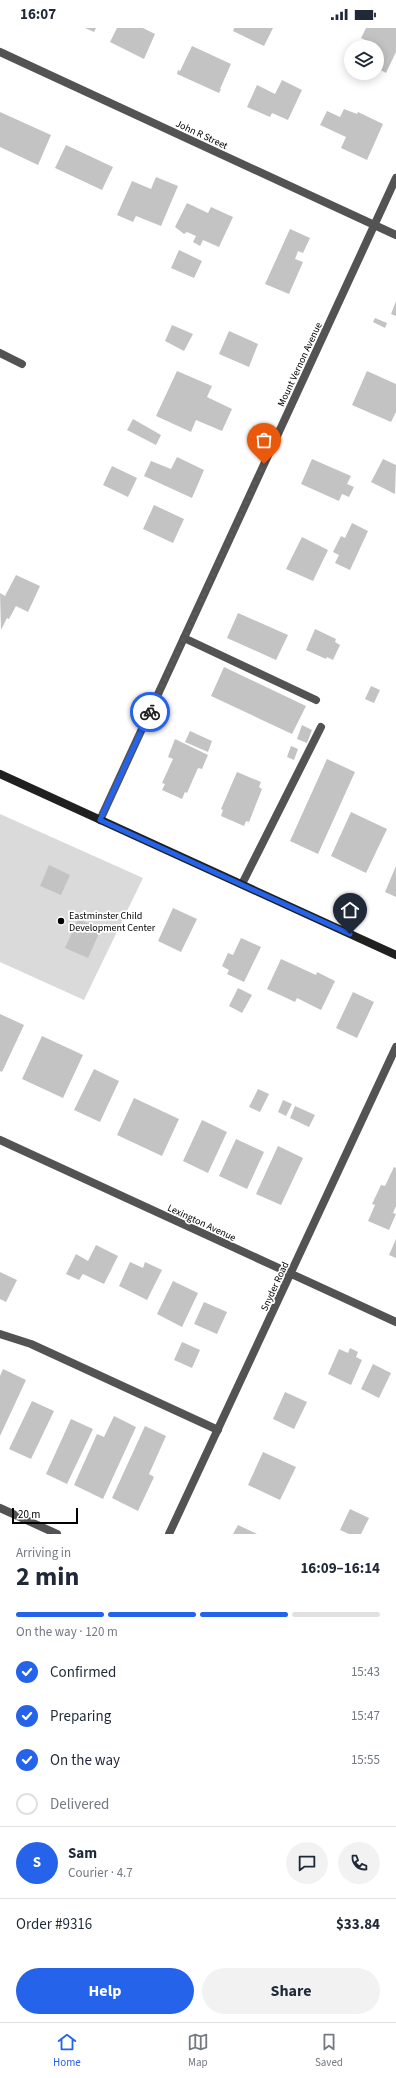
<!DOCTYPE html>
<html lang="en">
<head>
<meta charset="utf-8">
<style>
  :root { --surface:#fff; --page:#f2f2f3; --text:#1f2937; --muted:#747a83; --line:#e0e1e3; --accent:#2563eb }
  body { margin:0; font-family:"Source Sans 3",sans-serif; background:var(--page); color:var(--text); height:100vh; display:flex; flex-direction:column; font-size:15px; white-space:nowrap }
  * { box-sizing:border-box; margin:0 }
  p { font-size:13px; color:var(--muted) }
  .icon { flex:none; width:22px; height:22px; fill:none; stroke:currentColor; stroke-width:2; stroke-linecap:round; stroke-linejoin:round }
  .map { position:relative; height:1506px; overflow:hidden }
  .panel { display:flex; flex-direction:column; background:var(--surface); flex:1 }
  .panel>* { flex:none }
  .controls { position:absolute; left:344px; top:12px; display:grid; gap:8px }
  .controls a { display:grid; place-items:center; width:40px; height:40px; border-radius:50%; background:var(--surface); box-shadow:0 2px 10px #0003; font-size:20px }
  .scale { position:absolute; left:12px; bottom:10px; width:66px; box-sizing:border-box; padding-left:4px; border:2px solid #000; border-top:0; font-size:11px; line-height:14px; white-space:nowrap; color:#000; -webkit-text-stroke:3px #fff; paint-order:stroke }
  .pin { position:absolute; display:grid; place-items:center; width:34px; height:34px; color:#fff; margin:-41px -17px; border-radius:50% 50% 50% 0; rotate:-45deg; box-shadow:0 0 4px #0007 }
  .pin .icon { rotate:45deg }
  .courier { position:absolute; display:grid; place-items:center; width:40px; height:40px; margin:-20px; border:3px solid #2563eb; border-radius:50%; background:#fff; color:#222; box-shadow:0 1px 5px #0007 }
  .headline em { font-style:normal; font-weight:700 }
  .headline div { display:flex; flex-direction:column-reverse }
  .headline { display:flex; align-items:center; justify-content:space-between; height:68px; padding:0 16px }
  h1 { font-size:26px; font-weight:700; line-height:30px }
  .bar { display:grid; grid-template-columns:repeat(4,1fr); gap:6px 4px; align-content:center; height:48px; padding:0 16px }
  .bar i { height:5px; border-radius:3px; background:var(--line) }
  .bar .active { background:var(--accent) }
  .bar p { grid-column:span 4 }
  .line { display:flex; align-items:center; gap:10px; padding:0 16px; border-top:1px solid var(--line) }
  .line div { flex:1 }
  .round { display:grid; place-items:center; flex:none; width:42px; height:42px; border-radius:21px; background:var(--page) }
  ol { padding:0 16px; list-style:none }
  li { display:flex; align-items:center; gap:12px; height:44px }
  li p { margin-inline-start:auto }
  li .icon { padding:4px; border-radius:50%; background:var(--accent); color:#fff; stroke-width:4 }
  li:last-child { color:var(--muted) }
  li i { width:22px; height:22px; border:2px solid var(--line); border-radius:50% }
  .button { display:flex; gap:8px; margin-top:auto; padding:8px 16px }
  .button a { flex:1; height:46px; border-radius:24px; background:var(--accent); color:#fff; font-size:16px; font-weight:700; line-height:46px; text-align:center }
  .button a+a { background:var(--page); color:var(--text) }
  .status { display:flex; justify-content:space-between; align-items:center; height:28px; padding:0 20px; background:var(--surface); direction:ltr }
  .status svg { height:11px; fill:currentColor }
  .tabs { display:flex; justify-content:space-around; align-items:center; height:56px; border-top:1px solid var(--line); background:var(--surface); font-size:11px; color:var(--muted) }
  .tabs a { display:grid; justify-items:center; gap:2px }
  .tabs .active { color:var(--accent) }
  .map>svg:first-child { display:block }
  .green { fill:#dadada }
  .building { fill:#c3c3c3 }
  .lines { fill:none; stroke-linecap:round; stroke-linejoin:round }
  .lane { stroke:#535353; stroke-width:8 }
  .street { stroke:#535353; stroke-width:8 }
  .secondary { stroke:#202020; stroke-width:8 }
  .done { stroke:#595959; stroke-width:4; stroke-dasharray:0 7.2 }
  .route { stroke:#2563eb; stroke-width:5 }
  .poi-dot { fill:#000; stroke:#fff; stroke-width:1.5 }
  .labels { text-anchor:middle; stroke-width:3.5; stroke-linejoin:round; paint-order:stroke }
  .street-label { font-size:10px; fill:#000; stroke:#fff }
  .poi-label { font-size:10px; fill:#000; stroke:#fff; text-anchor:start }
</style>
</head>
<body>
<div class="status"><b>16:07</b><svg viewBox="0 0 49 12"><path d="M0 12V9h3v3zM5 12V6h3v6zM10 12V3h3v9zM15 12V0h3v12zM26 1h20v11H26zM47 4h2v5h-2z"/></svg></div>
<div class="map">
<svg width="396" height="1506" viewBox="0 0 396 1506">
  <rect width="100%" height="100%" fill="#fff"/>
  <path class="green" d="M0 786 143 850 84 972 0 934Z"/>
  <path class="building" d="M85 0H96L94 4Z
    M117 0H143L155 6 144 31 110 14Z
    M234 0H273L264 18 233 3Z
    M366 0H396V24L386 45 377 40V19H373L374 16 361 10Z
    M192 18 231 36 220 61H221L219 65 177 46 178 42 180 43Z
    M282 52 302 62 288 92 272 85 270 89 247 79 257 57 275 66Z
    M344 81 357 86 358 84 383 96 367 132 341 120 346 109 320 97 327 83 340 89Z
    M0 84 51 107 38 137 0 119Z
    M66 117 113 139 102 162 55 140Z
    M156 149 178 158 161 198 136 188 133 194 117 187 132 153 151 161Z
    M187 175 208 185 211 179 233 189 219 219 203 212 200 218 193 214 196 208 187 204 184 206 175 199Z
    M290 201 310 210 303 225 298 223 295 231 303 234 289 266 265 256Z
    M179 222 202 233 194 250 171 240Z
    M396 273V288L391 286Z
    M375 290 387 295 385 300 373 294Z
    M172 297 193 306 184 323 165 313Z
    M229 303 258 316 249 339 219 326Z
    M177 343 212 358 207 369 232 381 222 403 196 392 191 404 156 388Z
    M367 343 396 356V384L391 394 352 377Z
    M133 391 161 407 156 417 127 402Z
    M177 429 204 442 192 470 144 448 151 433 171 441Z
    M312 431 351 448 347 456 354 459 349 469 342 466 339 473 301 456Z
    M383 431 396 437 395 466 371 454Z
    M112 438 137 450 128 469 103 457Z
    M154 477 184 491 173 515 143 501Z
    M352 495 368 503 350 542 335 535 339 527 333 524 341 508 345 510Z
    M302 509 328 522 313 553 286 541Z
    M16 547 40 558 28 584 16 578 9 591 7 590 1 602 0 565 5 568Z
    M238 585 288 607 276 632 227 610Z
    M315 601 336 611 335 614 340 617 333 632 327 629 326 631 306 622Z
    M224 639 306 678 292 706 211 668Z
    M371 658 380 662 374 675 365 671Z
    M302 697 312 702 307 715 297 711Z
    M190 703 212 713 208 724 185 714Z
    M175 711 208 727 202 741 198 740 187 765 185 764 182 771 162 762 165 756 162 755 173 731 168 729Z
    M291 718 298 721 294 732 287 729Z
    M327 731 355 744 318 826 290 813Z
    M237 744 261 754 259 759 262 761 249 794 246 793 244 798 221 788 223 782 221 781Z
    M351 784 387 801 366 845 331 828Z
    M49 837 70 847 61 867 40 858Z
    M396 838V869L385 864Z
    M173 880 197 891 181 924 158 913Z
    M78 891 101 901 88 930 65 920Z
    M241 910 261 919 244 954 227 946 229 942 222 938 228 925 233 927Z
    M281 931 316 947 317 944 335 953 321 982 297 970 295 974 267 961Z
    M238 960 252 967 242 985 229 978Z
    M353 964 374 974 357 1010 336 1000Z
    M0 986 24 997 2 1044 0 1043Z
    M42 1008 83 1027 63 1070 22 1051Z
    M94 1041 119 1053 100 1094 74 1082Z
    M258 1061 269 1066 260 1084 249 1079Z
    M134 1070 179 1091 162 1128 117 1107Z
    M283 1072 292 1076 286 1088 278 1084Z
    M295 1078 315 1087 309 1099 290 1090Z
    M202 1092 227 1104 208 1145 183 1133Z
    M236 1111 264 1124 247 1161 219 1148Z
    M278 1118 303 1130 281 1177 256 1166Z
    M394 1139 396 1140V1178L393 1185 396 1186 389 1202 368 1193 375 1177 372 1176 381 1157 385 1158Z
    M396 1211V1230L389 1227Z
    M96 1217 118 1228 104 1256 83 1246 79 1252 66 1246 76 1226 88 1233Z
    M130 1234 143 1240 145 1234 162 1242 147 1272 119 1258Z
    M0 1244 17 1252 6 1274 0 1271Z
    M173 1253 198 1265 182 1299 157 1286Z
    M204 1274 227 1284 217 1306 194 1296Z
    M182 1314 200 1322 192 1340 174 1332Z
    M350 1320 358 1324 356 1329 362 1332 351 1357 328 1346 339 1321 348 1325Z
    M373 1336 391 1345 379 1370 361 1361Z
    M3 1341 26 1352 0 1408V1348Z
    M285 1364 307 1374 294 1401 273 1391Z
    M32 1373 54 1383 31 1431 9 1421Z
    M114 1388 136 1399 103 1471 74 1457 97 1406 104 1409Z
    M71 1391 93 1401 67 1456 46 1446Z
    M145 1398 166 1408 149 1446 154 1449 138 1483 112 1470Z
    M263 1424 296 1439 280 1472 248 1457Z
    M350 1481 369 1490 361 1506H349L340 1502Z
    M238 1497 257 1506H233Z"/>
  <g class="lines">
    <path class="lane" d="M0 325 22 336
      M184 610 316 672
      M242 856 321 699
      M0 1306 31 1316 218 1402"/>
    <path class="street" d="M0 24 396 207
      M100 792 396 150
      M0 1112 396 1294
      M0 1480 57 1506
      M169 1506 396 1019"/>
    <path class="secondary" d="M0 746 396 927"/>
  </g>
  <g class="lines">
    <path class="done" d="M150 684 264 436"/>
    <path class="route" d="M150 684 100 792 350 906"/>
  </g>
  <circle class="poi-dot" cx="61" cy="893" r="4"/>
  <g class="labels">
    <g class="street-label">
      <text transform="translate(202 106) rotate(25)" y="4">John R Street</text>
      <text transform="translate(299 336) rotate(-65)" y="4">Mount Vernon Avenue</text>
      <text transform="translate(202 1194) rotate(25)" y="4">Lexington Avenue</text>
      <text transform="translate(274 1258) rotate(-65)" y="4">Snyder Road</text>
    </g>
    <g class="poi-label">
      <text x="69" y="891">Eastminster Child<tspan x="69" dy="12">Development Center</tspan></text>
    </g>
  </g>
</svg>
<div class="controls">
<a><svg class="icon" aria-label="layers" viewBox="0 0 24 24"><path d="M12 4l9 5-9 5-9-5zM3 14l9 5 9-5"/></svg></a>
</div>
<div class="scale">20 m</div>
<div class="pin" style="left:264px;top:436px;background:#ea580c"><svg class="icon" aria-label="bag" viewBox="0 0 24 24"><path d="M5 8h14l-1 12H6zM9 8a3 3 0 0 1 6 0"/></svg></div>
<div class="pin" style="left:350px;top:906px;background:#1f2937"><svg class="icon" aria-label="home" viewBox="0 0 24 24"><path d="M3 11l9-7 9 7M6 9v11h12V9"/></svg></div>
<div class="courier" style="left:150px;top:684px"><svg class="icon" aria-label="bike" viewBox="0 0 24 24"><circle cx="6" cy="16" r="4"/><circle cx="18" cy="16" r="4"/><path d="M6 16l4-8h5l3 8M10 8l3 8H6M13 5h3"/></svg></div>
</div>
<section class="panel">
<div class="headline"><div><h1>2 min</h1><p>Arriving in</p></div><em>16:09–16:14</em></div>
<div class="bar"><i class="active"></i><i class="active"></i><i class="active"></i><i></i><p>On the way · 120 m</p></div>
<ol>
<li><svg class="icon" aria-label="check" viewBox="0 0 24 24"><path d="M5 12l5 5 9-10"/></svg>Confirmed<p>15:43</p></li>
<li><svg class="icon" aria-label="check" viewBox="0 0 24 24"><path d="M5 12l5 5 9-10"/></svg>Preparing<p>15:47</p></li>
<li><svg class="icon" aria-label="check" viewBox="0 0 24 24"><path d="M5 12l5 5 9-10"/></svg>On the way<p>15:55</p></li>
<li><i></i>Delivered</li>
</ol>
<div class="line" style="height:72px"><b class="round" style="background:var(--accent);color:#fff">S</b><div><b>Sam</b><p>Courier · 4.7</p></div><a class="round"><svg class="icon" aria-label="chat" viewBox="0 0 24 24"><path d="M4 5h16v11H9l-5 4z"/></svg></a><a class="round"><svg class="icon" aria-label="phone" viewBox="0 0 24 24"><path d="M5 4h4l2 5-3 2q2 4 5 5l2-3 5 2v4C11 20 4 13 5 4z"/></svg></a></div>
<div class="line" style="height:52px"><div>Order #9316</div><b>$33.84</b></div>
<div class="button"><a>Help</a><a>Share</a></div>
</section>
<nav class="tabs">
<a class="active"><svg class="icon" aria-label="home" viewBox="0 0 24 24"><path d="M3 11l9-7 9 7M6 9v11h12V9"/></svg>Home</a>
<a><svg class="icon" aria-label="map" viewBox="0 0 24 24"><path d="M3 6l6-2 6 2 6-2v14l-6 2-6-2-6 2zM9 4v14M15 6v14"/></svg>Map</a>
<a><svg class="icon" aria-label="saved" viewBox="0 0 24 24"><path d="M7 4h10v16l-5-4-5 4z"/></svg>Saved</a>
</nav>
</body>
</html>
